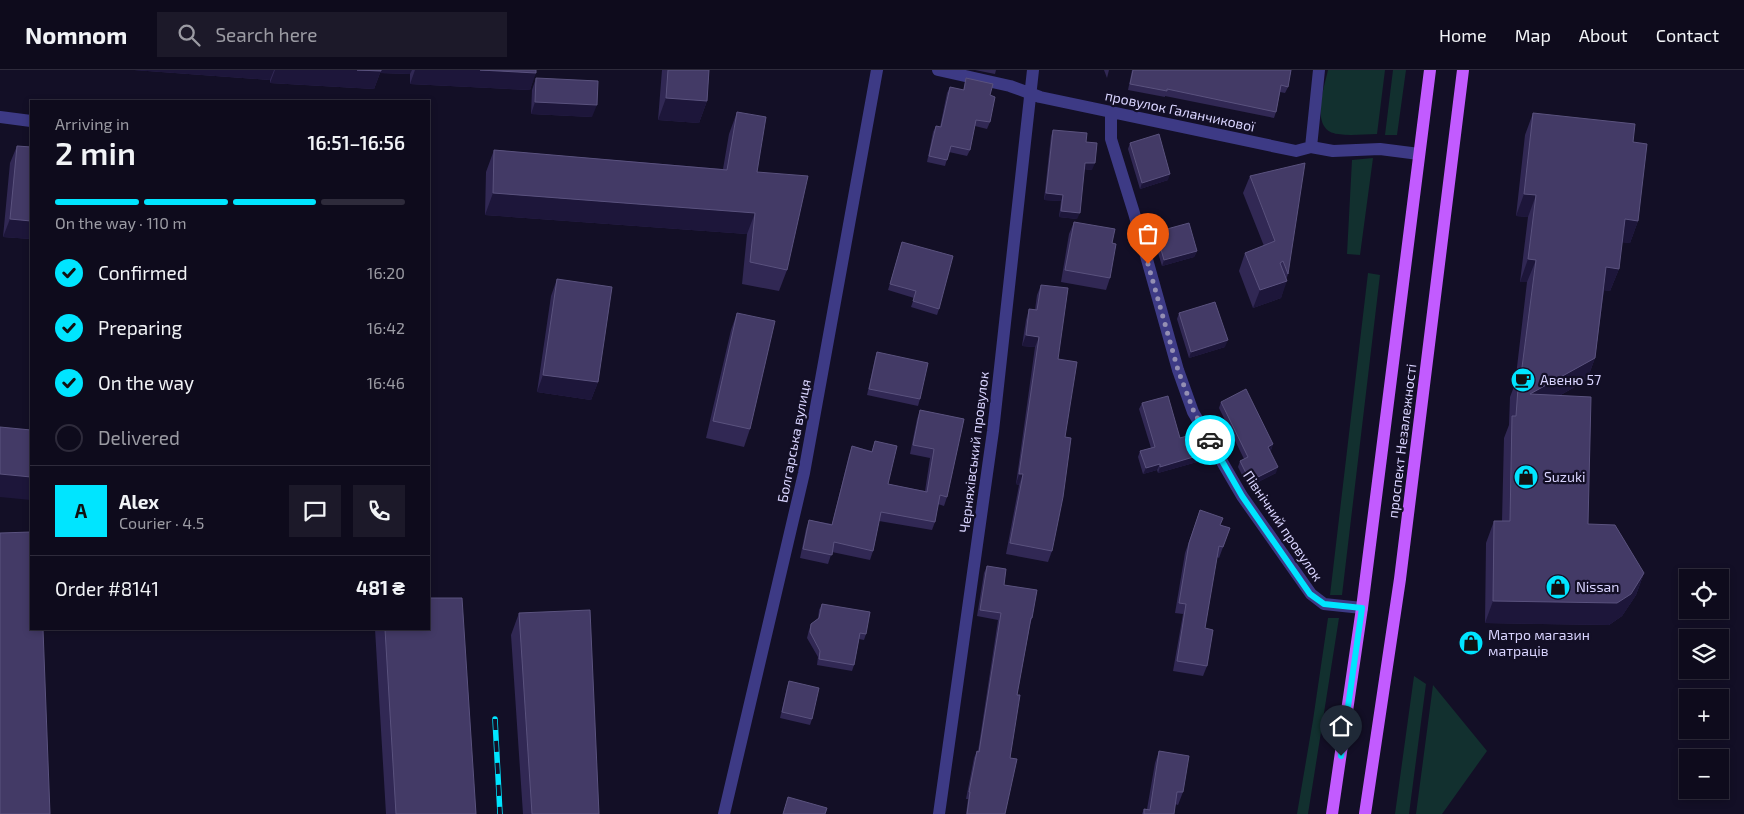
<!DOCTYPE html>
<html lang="en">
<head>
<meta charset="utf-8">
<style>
  :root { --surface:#0e0b1c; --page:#1c1929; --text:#f1f3f6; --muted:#9b9ba3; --line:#2e2b3b; --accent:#00e5ff }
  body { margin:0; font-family:"Exo 2",sans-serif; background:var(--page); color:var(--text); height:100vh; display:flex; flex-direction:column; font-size:19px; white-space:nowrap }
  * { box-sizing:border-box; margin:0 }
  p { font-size:16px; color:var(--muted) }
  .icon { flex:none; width:28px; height:28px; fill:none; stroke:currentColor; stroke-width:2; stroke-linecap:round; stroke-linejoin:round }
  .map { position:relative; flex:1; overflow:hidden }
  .details { position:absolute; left:30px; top:30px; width:400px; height:530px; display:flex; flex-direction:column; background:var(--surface); border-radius:0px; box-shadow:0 2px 8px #0003,0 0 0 1px var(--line) }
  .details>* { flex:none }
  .buttons { position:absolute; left:1679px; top:499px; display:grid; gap:10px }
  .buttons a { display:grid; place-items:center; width:50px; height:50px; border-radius:0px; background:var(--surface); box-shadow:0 2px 8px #0003,0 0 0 1px var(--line); font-size:25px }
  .pin { position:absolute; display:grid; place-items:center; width:42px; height:42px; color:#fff; margin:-51px -21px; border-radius:50% 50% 50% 0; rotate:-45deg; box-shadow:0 0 5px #0007 }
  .pin .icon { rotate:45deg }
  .courier { position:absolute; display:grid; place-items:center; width:50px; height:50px; margin:-25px; border:4px solid #00e5ff; border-radius:50%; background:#fff; color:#222; box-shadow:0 1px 6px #0007 }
  .head em { font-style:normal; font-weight:600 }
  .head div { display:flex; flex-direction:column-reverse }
  .head { display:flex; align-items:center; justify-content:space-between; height:85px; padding:0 25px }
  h1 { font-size:32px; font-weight:600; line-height:38px }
  .bar { display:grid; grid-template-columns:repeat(4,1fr); gap:8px 5px; align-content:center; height:60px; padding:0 25px }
  .bar i { height:6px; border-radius:4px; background:var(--line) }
  .bar .active { background:var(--accent) }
  .bar p { grid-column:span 4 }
  .line { display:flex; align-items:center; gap:12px; padding:0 25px; border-top:1px solid var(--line) }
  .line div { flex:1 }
  .round { display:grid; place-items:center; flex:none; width:52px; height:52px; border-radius:0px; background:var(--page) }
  ol { padding:0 25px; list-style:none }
  li { display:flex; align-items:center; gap:15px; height:55px }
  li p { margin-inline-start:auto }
  li .icon { padding:5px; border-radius:50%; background:var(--accent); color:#111; stroke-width:4 }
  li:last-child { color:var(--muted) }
  li i { width:28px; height:28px; border:2px solid var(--line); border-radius:50% }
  header { display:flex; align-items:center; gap:30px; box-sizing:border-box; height:70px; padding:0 25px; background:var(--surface); border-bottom:1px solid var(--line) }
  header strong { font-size:24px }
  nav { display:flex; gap:28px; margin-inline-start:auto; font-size:18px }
  .search { width:350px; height:45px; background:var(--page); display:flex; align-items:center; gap:12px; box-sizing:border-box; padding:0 18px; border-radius:0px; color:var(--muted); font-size:19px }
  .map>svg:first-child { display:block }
  .green { fill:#12302f }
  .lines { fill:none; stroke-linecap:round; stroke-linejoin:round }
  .minor { stroke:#3d3a85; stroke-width:12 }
  .major { stroke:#c25bff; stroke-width:12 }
  .rail-casing { stroke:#00e5ff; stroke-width:5.5 }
  .rail { stroke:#130f26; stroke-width:4; stroke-dasharray:11; stroke-linecap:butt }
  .wall { fill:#312854 }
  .shaded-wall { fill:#1d163a }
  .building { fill:#433a66; stroke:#5a527e }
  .done { stroke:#948fb3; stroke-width:5; stroke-dasharray:0 9 }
  .route { stroke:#00e5ff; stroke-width:6 }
  .labels { text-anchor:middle; stroke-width:4.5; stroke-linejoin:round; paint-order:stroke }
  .street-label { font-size:14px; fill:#d9d4ff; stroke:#130f26 }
  .poi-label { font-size:14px; fill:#d9d4ff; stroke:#130f26; text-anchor:start }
</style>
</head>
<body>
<header>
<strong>Nomnom</strong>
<div class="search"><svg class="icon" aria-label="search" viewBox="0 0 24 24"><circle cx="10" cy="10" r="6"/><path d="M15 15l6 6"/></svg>Search here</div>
<nav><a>Home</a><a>Map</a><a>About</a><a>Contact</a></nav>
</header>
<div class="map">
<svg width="1744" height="744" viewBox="0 0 1744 744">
  <rect width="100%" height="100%" fill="#130f26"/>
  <path class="green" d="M1328 0H1385L1377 64C1364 64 1351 66 1338 64 1309 61 1324 18 1328 0Z
    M1393 0H1406L1397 65H1385Z
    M1373 88 1360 185 1347 184 1352 90Z
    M1368 203 1380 205 1342 525H1330Z
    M1328 548H1339L1308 744H1297L1313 650Z
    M1414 606 1426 614 1409 744H1395Z
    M1433 615 1487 681 1442 744H1416Z"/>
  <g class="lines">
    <path class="minor" d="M938 0 1010 16 1040 27 1296 81 1311 77 1333 81 1380 79 1419 84
      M1111 42V69L1134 143 1178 300 1193 342 1242 426 1311 524 1324 534 1362 538
      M0 47 31 51
      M1311 77 1319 0
      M724 744 804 403 877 0
      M939 744 993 361 1033 0"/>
    <path class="major" d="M1332 744 1362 538 1430 0
      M1365 744 1400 509 1463 0"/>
    <defs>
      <path id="rail" d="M495 649 500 744"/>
    </defs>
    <use href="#rail" class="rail-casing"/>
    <use href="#rail" class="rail"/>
  </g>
  <path class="wall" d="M134 0H536L530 20 410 14V4L380 3 374 19 270 13V10Z
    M662 0H709L707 31 699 53 658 50Z
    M975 0H996L995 4Z
    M1104 0H1109L1107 8Z
    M1132 0H1291L1288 17 1285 23 1280 22 1276 42 1274 48 1165 26V27L1128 20Z
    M536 8 592 47 531 44 532 20Z
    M966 8 990 25V52L987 59 975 56 970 80 967 86 949 82 945 96 927 92 933 62 936 56 940 57 947 23 950 17 963 20Z
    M737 42 757 102 787 200 779 221 742 214 747 164 485 145 486 102 494 80 723 99 729 64Z
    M1533 43 1633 72 1638 151 1630 173 1622 172 1619 199 1610 221 1604 220 1595 288 1587 310 1559 326 1588 454 1644 503 1636 525 1622 546 1609 555 1485 553 1486 473 1494 451H1502L1504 368 1509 355 1510 327 1515 314 1527 212H1520L1528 147 1516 146 1525 65Z
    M1053 60 1086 72 1092 100 1084 99 1077 149 1059 147 1061 131 1044 130 1051 66Z
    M1130 73 1168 110 1140 119 1128 79Z
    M17 76 31 169 3 167 10 93Z
    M1250 106 1288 204 1281 228 1253 238 1239 201 1245 183 1264 176 1243 123Z
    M1074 152 1112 173 1110 208 1106 220 1061 212 1069 164Z
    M1156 162 1197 181 1194 187 1162 196 1154 169Z
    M902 172 939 239 937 245 911 237 914 228 888 220Z
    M557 209 598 312 591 330 537 322 551 226Z
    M1041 215 1058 289 1065 367 1052 481 1048 492 1006 484 1019 415 1016 414 1035 277 1022 276 1026 250 1029 239 1035 240 1037 225Z
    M737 243 750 359 744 377 706 368 731 260Z
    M1179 243 1225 277 1189 288 1177 249Z
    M877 282 920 329 918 336 867 325 875 288Z
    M1221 332 1273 374 1271 380 1270 381 1276 403 1248 417 1238 397 1240 391 1244 389 1219 338Z
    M1142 333 1200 385 1197 392 1158 403 1157 400 1143 404 1138 387 1140 381 1151 378 1139 339Z
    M920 340 964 349 947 427 944 436 938 434 935 452 932 460 879 451 873 481 870 490 832 482 828 494 800 488 806 459 809 450 832 454 849 385 852 376 872 381 875 371 888 414 925 421 930 388 910 384 917 349Z
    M1200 440 1220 455 1230 458 1219 488 1217 487 1205 558 1207 596 1203 606 1173 601 1183 544 1175 543 1185 483Z
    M987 496 1032 548 1030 555 1017 625 1010 688 1005 744H966L968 729H966L974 688 977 681H978L998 550 977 546 984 503Z
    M822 534 866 564 864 570 859 569 854 595 852 601 817 595 818 587 807 568 809 560 811 554 818 549 819 540Z
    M519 543 599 744H523L511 565Z
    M375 559H429L476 744H386Z
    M789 611 812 649 810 655 780 648 787 617Z
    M1159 681 1183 722 1178 735 1175 734 1174 744H1142L1144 739H1147L1155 693Z"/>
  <path class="shaded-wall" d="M134 0H274L270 10Z
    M275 0H412L410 4 380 3 374 19 270 13Z
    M415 0H480L536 3 530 20 410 14Z
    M666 28 707 31 699 53 658 50Z
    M535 32 597 35 592 47 531 44Z
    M1085 93H1095L1092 100 1083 99Z
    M1170 104 1168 110 1140 119 1142 113Z
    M493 123 755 143 747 164 485 145Z
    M1046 123 1063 125 1061 131 1044 130Z
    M1524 124 1536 125 1528 147 1516 146Z
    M1061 141 1080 143 1077 149 1059 147Z
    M10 149 31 151V169L3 167Z
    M1625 149 1638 151 1630 173 1617 172Z
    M1197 181 1194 187 1162 196 1164 190Z
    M1528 189 1536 190 1527 212H1520Z
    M1606 197 1619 199 1610 221 1598 220Z
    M1287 211 1281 228 1253 238 1260 220Z
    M1026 265 1039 267 1035 277 1022 276Z
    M1228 270 1225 277 1189 288 1191 282Z
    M1595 288 1587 310 1522 347 1530 324Z
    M543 305 598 312 591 330 537 322Z
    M1273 374 1271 380 1265 383 1268 377Z
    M1200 385 1197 392 1158 403 1160 397Z
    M1160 394 1157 400 1143 404 1146 398Z
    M1278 397 1276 403 1248 417 1250 411Z
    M0 404 31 407V430L0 427Z
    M1019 404H1023L1019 415 1016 414Z
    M1644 503 1636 525 1622 546 1609 555 1485 553 1493 531Z"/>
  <path class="building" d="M357 0H381V1Z
    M480 0H536V3Z
    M668 0H709L707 31 666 28Z
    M1133 0H1291L1288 17 1281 15 1276 42 1167 19V21L1130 14Z
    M536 8 598 11 597 35 535 32Z
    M966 8 993 14 990 25 995 27 990 52 976 50 970 80 951 76 947 90 929 86 936 56 941 57 950 17 964 20Z
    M737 42 766 47 757 102 808 106 787 200 750 192 755 143 493 123 494 80 727 100Z
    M1533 43 1635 54 1633 72 1647 74 1638 151 1625 149 1619 199 1606 197 1595 288 1530 324 1591 327 1588 454 1615 455 1644 503 1631 524 1617 533 1493 531 1494 451H1510L1512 346H1516L1519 304 1521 305 1536 190 1528 189 1536 125 1524 124Z
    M1053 60 1087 63 1086 72 1097 73 1095 93H1085L1080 143 1061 141 1063 125 1046 123Z
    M1159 64 1170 104 1142 113 1130 73Z
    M17 76 31 77V151L10 149Z
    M1305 93 1288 204 1283 191 1280 193 1287 211 1260 220 1245 183 1275 171 1250 106Z
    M1074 152 1115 159 1112 173 1116 174 1110 208 1065 200Z
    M1189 153 1197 181 1164 190 1156 162Z
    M902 172 953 186 939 239 913 231 916 221 890 214Z
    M557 209 612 217 598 312 543 305Z
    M1041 215 1068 218 1058 289 1077 292 1065 367 1071 368 1063 427 1052 481 1010 473 1023 404H1019L1039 267 1026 265 1029 239 1037 240Z
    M1215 232 1228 270 1191 282 1179 243Z
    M737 243 775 251 750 359 713 351Z
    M877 282 928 293 920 329 869 319Z
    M1246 319 1273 374 1268 377 1278 397 1250 411 1240 391 1248 387 1221 332Z
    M1168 326 1180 368 1194 364 1200 385 1160 397V394L1146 398 1140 381 1155 377 1142 333Z
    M920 340 964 349 947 427 940 425 935 452 881 442 873 481 834 472 832 485 803 479 809 450 832 455 852 376 872 382 875 371 897 376 888 414 927 422 934 379 913 375Z
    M0 357 31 360V407L0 404Z
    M1200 440 1223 448 1220 455 1230 458 1223 477 1219 476 1205 558 1213 560 1207 596 1177 591 1186 534 1179 533 1189 473Z
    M31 462V559H43L50 744H0V463Z
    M987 496 1006 499 1004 515 1037 520 1032 548H1031L1017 625H1020L1010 688 1017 689 1005 744H967L970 722H969L977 681 979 682 1001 543 980 540Z
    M429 528H462L476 744H396L385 559H429Z
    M822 534 870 542 866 564 860 563 854 595 819 589 820 581 810 562 811 554 819 548Z
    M590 540 599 744H532L519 543Z
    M789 611 819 618 812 649 782 642Z
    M1159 681 1189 686 1183 722H1177L1174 744H1144V739L1150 740Z
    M788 727 827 738 825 744H783Z"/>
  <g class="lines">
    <path class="done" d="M1148 194 1178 300 1194 342 1210 370"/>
    <path class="route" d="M1210 370 1242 426 1310 524 1324 534 1362 538 1341 686"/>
  </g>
  <defs>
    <symbol id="cafe-disc" viewBox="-11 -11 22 22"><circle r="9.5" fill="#00e5ff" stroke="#130f26"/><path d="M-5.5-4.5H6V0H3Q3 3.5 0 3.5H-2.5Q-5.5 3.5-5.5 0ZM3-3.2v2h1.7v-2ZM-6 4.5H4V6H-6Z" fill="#111"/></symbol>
    <symbol id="shop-disc" viewBox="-11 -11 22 22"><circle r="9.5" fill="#00e5ff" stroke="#130f26"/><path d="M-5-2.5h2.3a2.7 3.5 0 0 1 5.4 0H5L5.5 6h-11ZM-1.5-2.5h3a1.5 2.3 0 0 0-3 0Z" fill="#111"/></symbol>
  </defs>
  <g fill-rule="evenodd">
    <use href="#cafe-disc" x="1509" y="296" width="28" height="28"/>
    <use href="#shop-disc" x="1512" y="393" width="28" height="28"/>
    <use href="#shop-disc" x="1544" y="503" width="28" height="28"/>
    <use href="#shop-disc" x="1457" y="559" width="28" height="28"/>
  </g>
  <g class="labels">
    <g class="street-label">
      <text transform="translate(1180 41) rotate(12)" y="5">провулок Галанчикової</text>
      <text transform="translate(794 371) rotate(-79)" y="5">Болгарська вулиця</text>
      <text transform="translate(1402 371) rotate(-83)" y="5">проспект Незалежності</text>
      <text transform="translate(974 382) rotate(-83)" y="5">Черняхівський провулок</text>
      <text transform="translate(1283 456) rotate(56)" y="5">Північний провулок</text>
    </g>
    <g class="poi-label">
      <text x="1540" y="315">Авеню 57</text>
      <text x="1544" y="412">Suzuki</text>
      <text x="1576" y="522">Nissan</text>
      <text x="1488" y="570">Матро магазин<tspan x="1488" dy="16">матраців</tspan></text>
    </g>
  </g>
</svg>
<div class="buttons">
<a><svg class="icon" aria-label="locate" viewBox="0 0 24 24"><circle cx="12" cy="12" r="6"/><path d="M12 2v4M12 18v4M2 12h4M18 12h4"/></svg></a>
<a><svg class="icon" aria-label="layers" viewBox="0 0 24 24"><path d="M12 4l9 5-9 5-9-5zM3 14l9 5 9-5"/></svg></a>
<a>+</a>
<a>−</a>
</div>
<div class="pin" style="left:1148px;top:194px;background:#ea580c"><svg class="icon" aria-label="bag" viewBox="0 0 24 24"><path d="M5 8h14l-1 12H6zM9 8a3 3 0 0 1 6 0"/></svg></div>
<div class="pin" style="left:1341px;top:686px;background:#1f2937"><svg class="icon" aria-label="home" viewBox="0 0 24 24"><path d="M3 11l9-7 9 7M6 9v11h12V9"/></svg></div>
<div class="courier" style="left:1210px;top:370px"><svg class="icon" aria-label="car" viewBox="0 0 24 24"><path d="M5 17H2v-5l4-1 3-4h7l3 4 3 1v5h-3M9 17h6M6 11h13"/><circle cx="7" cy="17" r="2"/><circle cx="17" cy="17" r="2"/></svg></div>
<section class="details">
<div class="head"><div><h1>2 min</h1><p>Arriving in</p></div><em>16:51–16:56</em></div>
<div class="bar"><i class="active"></i><i class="active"></i><i class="active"></i><i></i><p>On the way · 110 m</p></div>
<ol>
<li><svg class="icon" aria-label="check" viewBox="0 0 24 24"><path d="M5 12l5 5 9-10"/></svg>Confirmed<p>16:20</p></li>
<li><svg class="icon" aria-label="check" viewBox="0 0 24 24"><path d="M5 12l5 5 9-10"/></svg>Preparing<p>16:42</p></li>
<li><svg class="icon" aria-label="check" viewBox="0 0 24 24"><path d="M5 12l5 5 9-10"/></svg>On the way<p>16:46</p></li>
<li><i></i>Delivered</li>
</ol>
<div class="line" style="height:90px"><b class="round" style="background:var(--accent);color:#111">A</b><div><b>Alex</b><p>Courier · 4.5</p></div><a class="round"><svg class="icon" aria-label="chat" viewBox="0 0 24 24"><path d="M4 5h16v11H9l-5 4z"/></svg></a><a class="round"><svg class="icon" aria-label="phone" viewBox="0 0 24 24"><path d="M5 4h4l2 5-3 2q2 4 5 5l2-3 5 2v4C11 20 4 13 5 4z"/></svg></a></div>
<div class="line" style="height:65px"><div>Order #8141</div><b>481 ₴</b></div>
</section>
</div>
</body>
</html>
